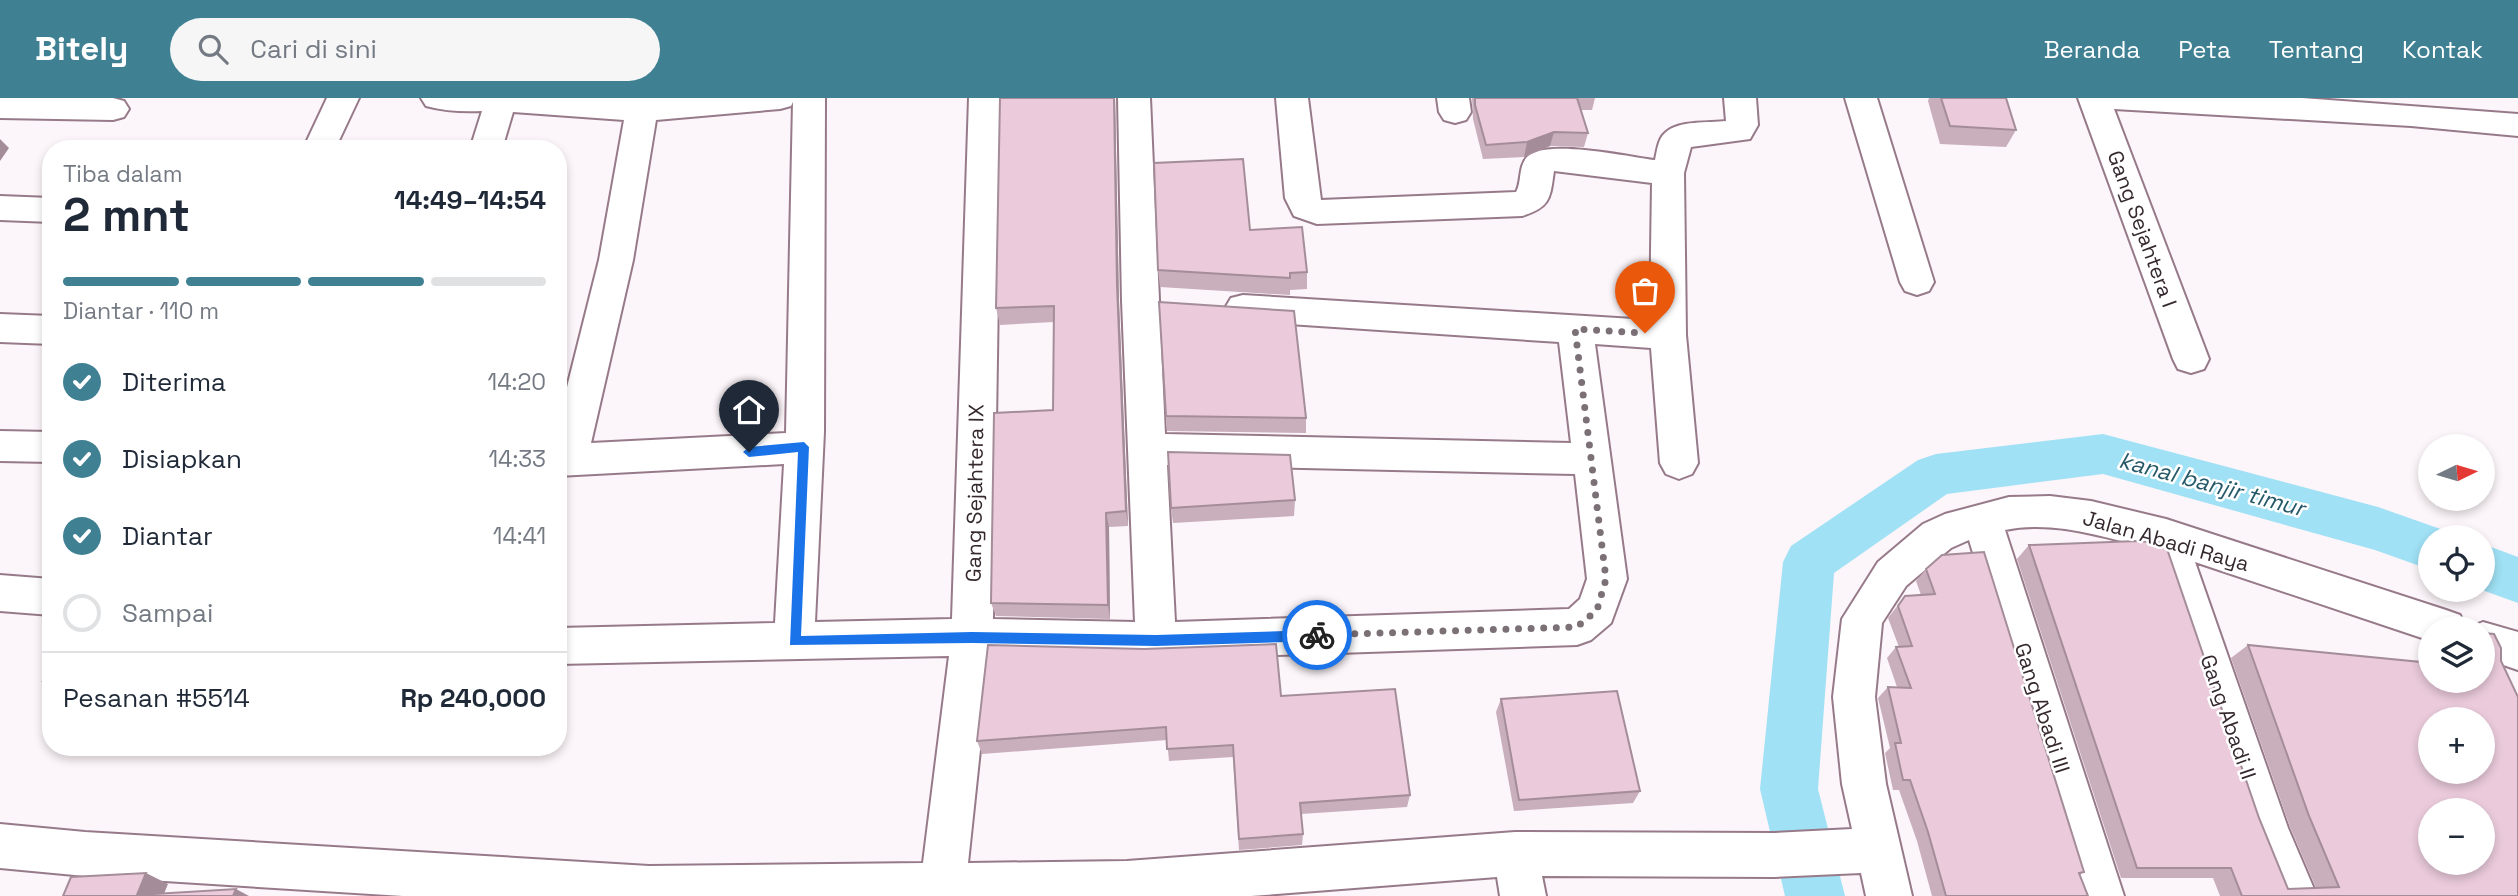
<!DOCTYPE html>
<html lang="id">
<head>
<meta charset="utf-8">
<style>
  :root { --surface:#fff; --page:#f6f6f7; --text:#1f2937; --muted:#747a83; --line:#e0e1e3; --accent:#3f8093 }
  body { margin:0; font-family:"Space Grotesk",sans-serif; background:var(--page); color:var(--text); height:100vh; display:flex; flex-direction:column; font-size:26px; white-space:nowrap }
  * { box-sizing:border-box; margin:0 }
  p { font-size:23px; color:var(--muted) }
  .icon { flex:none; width:38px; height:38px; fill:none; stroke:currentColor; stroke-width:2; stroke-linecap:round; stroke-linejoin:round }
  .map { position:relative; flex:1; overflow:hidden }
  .sheet { position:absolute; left:42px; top:42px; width:525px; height:616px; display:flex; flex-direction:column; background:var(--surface); border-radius:28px; box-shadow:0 4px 10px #0003 }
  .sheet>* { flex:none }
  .needle { width:46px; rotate:85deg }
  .buttons { position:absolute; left:2418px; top:336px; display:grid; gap:14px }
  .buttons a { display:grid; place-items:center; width:77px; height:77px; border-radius:50%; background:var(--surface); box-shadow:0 4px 10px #0003; font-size:35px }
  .pin { position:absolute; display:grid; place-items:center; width:60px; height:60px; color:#fff; margin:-72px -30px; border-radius:50% 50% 50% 0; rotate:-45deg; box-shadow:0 0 7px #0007 }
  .pin .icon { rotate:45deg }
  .courier { position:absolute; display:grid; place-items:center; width:70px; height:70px; margin:-35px; border:5px solid #1a73e8; border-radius:50%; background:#fff; color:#222; box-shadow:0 2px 9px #0007 }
  .head em { font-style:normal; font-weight:600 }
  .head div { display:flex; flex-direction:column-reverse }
  .head { display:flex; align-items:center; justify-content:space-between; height:119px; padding:0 21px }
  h1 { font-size:46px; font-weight:600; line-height:52px }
  .bar { display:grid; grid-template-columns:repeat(4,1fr); gap:10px 7px; align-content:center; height:84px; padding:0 21px }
  .bar i { height:9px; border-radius:5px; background:var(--line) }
  .bar .active { background:var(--accent) }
  .bar p { grid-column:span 4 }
  .line { display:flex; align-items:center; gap:18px; padding:0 21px; border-top:2px solid var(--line) }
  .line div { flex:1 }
  ol { padding:0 21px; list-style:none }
  li { display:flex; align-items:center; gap:21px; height:77px }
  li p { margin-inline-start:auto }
  li .icon { padding:7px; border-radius:50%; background:var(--accent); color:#fff; stroke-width:4 }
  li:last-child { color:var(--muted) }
  li i { width:38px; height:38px; border:4px solid var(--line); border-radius:50% }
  header { display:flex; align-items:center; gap:42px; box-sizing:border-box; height:98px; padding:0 35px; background:var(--accent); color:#fff }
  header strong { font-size:33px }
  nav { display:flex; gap:38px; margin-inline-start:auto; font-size:24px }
  .search { width:490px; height:63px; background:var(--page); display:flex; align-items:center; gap:18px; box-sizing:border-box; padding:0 24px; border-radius:38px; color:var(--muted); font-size:26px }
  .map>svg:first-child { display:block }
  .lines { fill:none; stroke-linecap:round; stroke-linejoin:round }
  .canal { fill:#a0e1f5; fill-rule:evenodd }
  .minor-casing { stroke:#977a89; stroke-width:4 }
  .minor { fill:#fff; fill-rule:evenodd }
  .wall { fill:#c9aebc }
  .shaded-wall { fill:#a48d99 }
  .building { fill:#eacadb; stroke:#a48d99; stroke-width:2; fill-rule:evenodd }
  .route { fill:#1a73e8 }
  .done { stroke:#7b7076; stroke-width:7; stroke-dasharray:0 12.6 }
  .labels { text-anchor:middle; stroke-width:5; stroke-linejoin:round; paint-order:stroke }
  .street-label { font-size:21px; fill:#35292f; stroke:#fff }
  .water-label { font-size:23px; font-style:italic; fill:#265968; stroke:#fff }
</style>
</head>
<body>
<header>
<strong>Bitely</strong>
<div class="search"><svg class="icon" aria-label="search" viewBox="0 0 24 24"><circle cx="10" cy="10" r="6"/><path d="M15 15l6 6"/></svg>Cari di sini</div>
<nav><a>Beranda</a><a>Peta</a><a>Tentang</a><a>Kontak</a></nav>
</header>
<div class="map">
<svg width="2518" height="798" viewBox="0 0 2518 798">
  <rect width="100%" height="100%" fill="#fcf5f9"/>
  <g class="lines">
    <path class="canal" d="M2103 336 2378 409 2449 434 2452 439H2431V472L2375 452 2103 376 1947 396 1834 475 1818 691 1845 798H1785L1760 691 1783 464 1791 448 1918 362 1936 356Z
      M2483 446 2518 459V505L2482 492Z"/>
    <defs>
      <path id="minor" d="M0 0H113L124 3 129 11 124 19 113 22 0 20Z
        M327 0H359L335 51H303Z
        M421 0H825L824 334 815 524 952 521 969 0H1001L993 521 1135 524 1122 203 1118 0H1150L1165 336 1571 345 1559 244 1243 223 1231 220 1225 210 1231 200 1243 197 1650 222 1652 85 1554 73C1550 100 1551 109 1522 118L1317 126 1294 118 1285 100 1276 0H1308L1321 102 1516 94C1522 84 1518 69 1527 59 1545 40 1629 59 1655 62 1657 53 1658 41 1665 35 1678 22 1709 25 1726 23L1724 0H1756L1758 27 1750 41 1691 49 1684 75 1686 237 1698 365 1692 376 1679 381 1666 376 1660 365 1651 250 1595 246 1627 481 1611 525 1591 542 1577 547 1156 561 990 558 968 765 1127 763 1515 734 1775 735 1852 731 1842 686 1833 599 1842 521 1878 464 1923 426 1945 416 2009 399 2050 398 2091 403 2166 421 2446 512 2460 517 2466 530H2431V543L2195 464 2288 730 2317 798H2271L2244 730 2151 451C2105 439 2053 422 2005 432L2124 798H2078L1969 442 1951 450 1906 488 1882 525 1875 599 1886 686 1912 798H1866L1861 775 1775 779 1542 778 1546 798H1500L1497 779 1251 798H403L85 778 0 770V726L85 734 649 768 923 765 949 558 558 566V530L775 525 784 366 558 378V325L599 162 624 22 513 14 502 51H470L482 13C462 14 445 13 426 8ZM793 4 786 335 591 345 633 162 656 22 780 11 791 8ZM1167 367 1575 376 1587 481 1580 501 1569 511 1175 524Z
        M1437 0H1469L1471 14 1466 22 1455 25 1444 22 1439 14Z
        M1845 0H1877L1934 184 1929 193 1917 197 1905 193 1900 184Z
        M2078 0H2302L2518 16V38L2411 28 2114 11 2209 261 2204 271 2191 275 2178 271 2173 261Z
        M0 98 51 100V124L0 122Z
        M0 216 51 218V246L0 244Z
        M0 333 51 334V364L0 363Z
        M0 477 51 481V517L0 513Z
        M2483 524 2518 534V572L2483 560V530H2468Z"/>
    </defs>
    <use href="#minor" class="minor-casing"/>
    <use href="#minor" class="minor"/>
  </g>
  <path class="wall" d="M1000 0H1115L1119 203 1128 428 1109 429 1110 521 996 518 991 505 1053 312V224L1000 227 996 210Z
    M1472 0H1595L1592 12H1581L1588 35 1584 49 1550 48 1524 59 1483 61 1473 21Z
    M1929 0H2006L2016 32 2006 49 1940 46 1928 3Z
    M1250 132 1307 174V191L1290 192V197L1160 189 1158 172Z
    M1166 318 1306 320V335L1167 333Z
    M1295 402 1294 418 1173 425 1171 410Z
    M2029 447 2259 720 2288 791 2316 790 2290 729 2231 560 2248 547 2518 798H2220L2213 780H2121L2017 461Z
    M1926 471 2084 774 2080 777 2088 798H1932L1917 743 1899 692H1893L1885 655 1890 650 1878 600 1888 589H1897L1887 560 1896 549H1899L1888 520 1905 498 1921 497 1916 483Z
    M51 567V588L43 583Z
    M1281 598 1410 697 1407 709 1301 716 1303 736 1302 747 1239 752 1233 659 1169 663 1167 642 982 656 977 643Z
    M1501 601 1640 693 1633 705 1514 713 1496 614Z"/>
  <path class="shaded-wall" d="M1114 0H1115L1119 203 1128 428 1126 413 1117 187Z
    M1554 34 1550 48 1524 59 1527 44Z
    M0 41 9 50 0 63Z
    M1106 415 1109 429 1110 521 1108 507Z
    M146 775 168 786 163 798 137 797Z
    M236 791 249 798H233Z"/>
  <path class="building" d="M1000 0H1114L1117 187 1126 413 1106 415 1108 507 991 505 994 315 1053 312 1054 208 996 210Z
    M1475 0H1577L1588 35 1554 34 1527 44 1486 47 1475 7Z
    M1941 0H2006L2016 32 1950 28Z
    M378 49V51H344Z
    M1243 61 1250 132 1302 129 1307 174 1290 175V180L1158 172 1154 65Z
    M1159 204 1294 213 1306 320 1166 318Z
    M1168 354 1290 357 1295 402 1171 410Z
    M2137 443 2165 445 2259 720 2288 791 2339 789 2309 718 2248 547 2431 565V583H2483V535L2494 536 2501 550V563L2518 599V798H2242L2231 770H2137L2029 447ZM2431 621H2483V674H2431ZM2431 712H2483V765H2431Z
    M1984 454 2084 774 2079 775 2088 798H1946L1928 734 1910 682H1903L1895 645H1901L1888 589 1911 590 1896 549 1912 548 1898 508 1905 498 1935 496 1926 471 1942 457Z
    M1276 546 1281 598 1395 591 1410 697 1300 705 1303 736 1239 741 1233 647 1167 651 1166 629 977 643 988 547 1144 551Z
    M51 567V583H43Z
    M1617 593 1640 693 1519 702 1501 601Z
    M146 775 137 797 236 791 233 798H63L71 779Z"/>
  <path class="route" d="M804 344 809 349 801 538 972 534 1156 537 1317 532 1323 537 1317 543 1156 548 972 545 790 547 798 354 749 359 743 354 749 349Z"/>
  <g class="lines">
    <path class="done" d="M1317 537 1577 529 1597 512 1606 481 1575 231 1645 235"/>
  </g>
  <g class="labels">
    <g class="street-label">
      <text transform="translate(2142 131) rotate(70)" y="7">Gang Sejahtera I</text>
      <text transform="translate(975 395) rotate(-89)" y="7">Gang Sejahtera IX</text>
      <text transform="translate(2166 443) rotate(16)" y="7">Jalan Abadi Raya</text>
      <text transform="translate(2042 610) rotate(72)" y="7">Gang Abadi III</text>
      <text transform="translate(2228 619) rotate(71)" y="7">Gang Abadi II</text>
    </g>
    <g class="water-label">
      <text transform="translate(2212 386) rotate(15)" y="8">kanal banjir timur</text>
    </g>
  </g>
</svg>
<div class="buttons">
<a><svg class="needle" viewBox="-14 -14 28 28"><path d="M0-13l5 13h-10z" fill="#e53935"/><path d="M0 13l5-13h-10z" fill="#747a83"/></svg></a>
<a><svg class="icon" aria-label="locate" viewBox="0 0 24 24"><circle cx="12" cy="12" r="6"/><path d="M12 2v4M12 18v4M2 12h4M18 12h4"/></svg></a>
<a><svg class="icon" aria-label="layers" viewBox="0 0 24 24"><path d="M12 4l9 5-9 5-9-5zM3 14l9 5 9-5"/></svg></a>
<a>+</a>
<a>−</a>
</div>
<div class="pin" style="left:1645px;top:235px;background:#ea580c"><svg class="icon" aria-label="bag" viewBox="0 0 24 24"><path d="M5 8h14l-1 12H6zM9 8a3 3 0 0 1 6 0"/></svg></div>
<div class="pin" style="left:749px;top:354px;background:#1f2937"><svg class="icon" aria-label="home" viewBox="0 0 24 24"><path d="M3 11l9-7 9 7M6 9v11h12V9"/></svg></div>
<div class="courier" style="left:1317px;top:537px"><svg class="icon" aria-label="bike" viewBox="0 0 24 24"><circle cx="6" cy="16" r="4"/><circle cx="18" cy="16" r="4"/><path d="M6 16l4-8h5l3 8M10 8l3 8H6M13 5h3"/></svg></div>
<section class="sheet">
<div class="head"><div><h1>2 mnt</h1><p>Tiba dalam</p></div><em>14:49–14:54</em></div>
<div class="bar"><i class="active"></i><i class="active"></i><i class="active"></i><i></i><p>Diantar · 110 m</p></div>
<ol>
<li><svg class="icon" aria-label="check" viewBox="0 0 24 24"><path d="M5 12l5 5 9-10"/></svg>Diterima<p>14:20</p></li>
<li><svg class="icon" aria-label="check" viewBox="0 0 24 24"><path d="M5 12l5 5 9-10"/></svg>Disiapkan<p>14:33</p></li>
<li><svg class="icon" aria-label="check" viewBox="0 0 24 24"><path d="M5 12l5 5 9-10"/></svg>Diantar<p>14:41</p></li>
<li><i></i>Sampai</li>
</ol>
<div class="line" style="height:91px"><div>Pesanan #5514</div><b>Rp 240,000</b></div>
</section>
</div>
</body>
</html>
